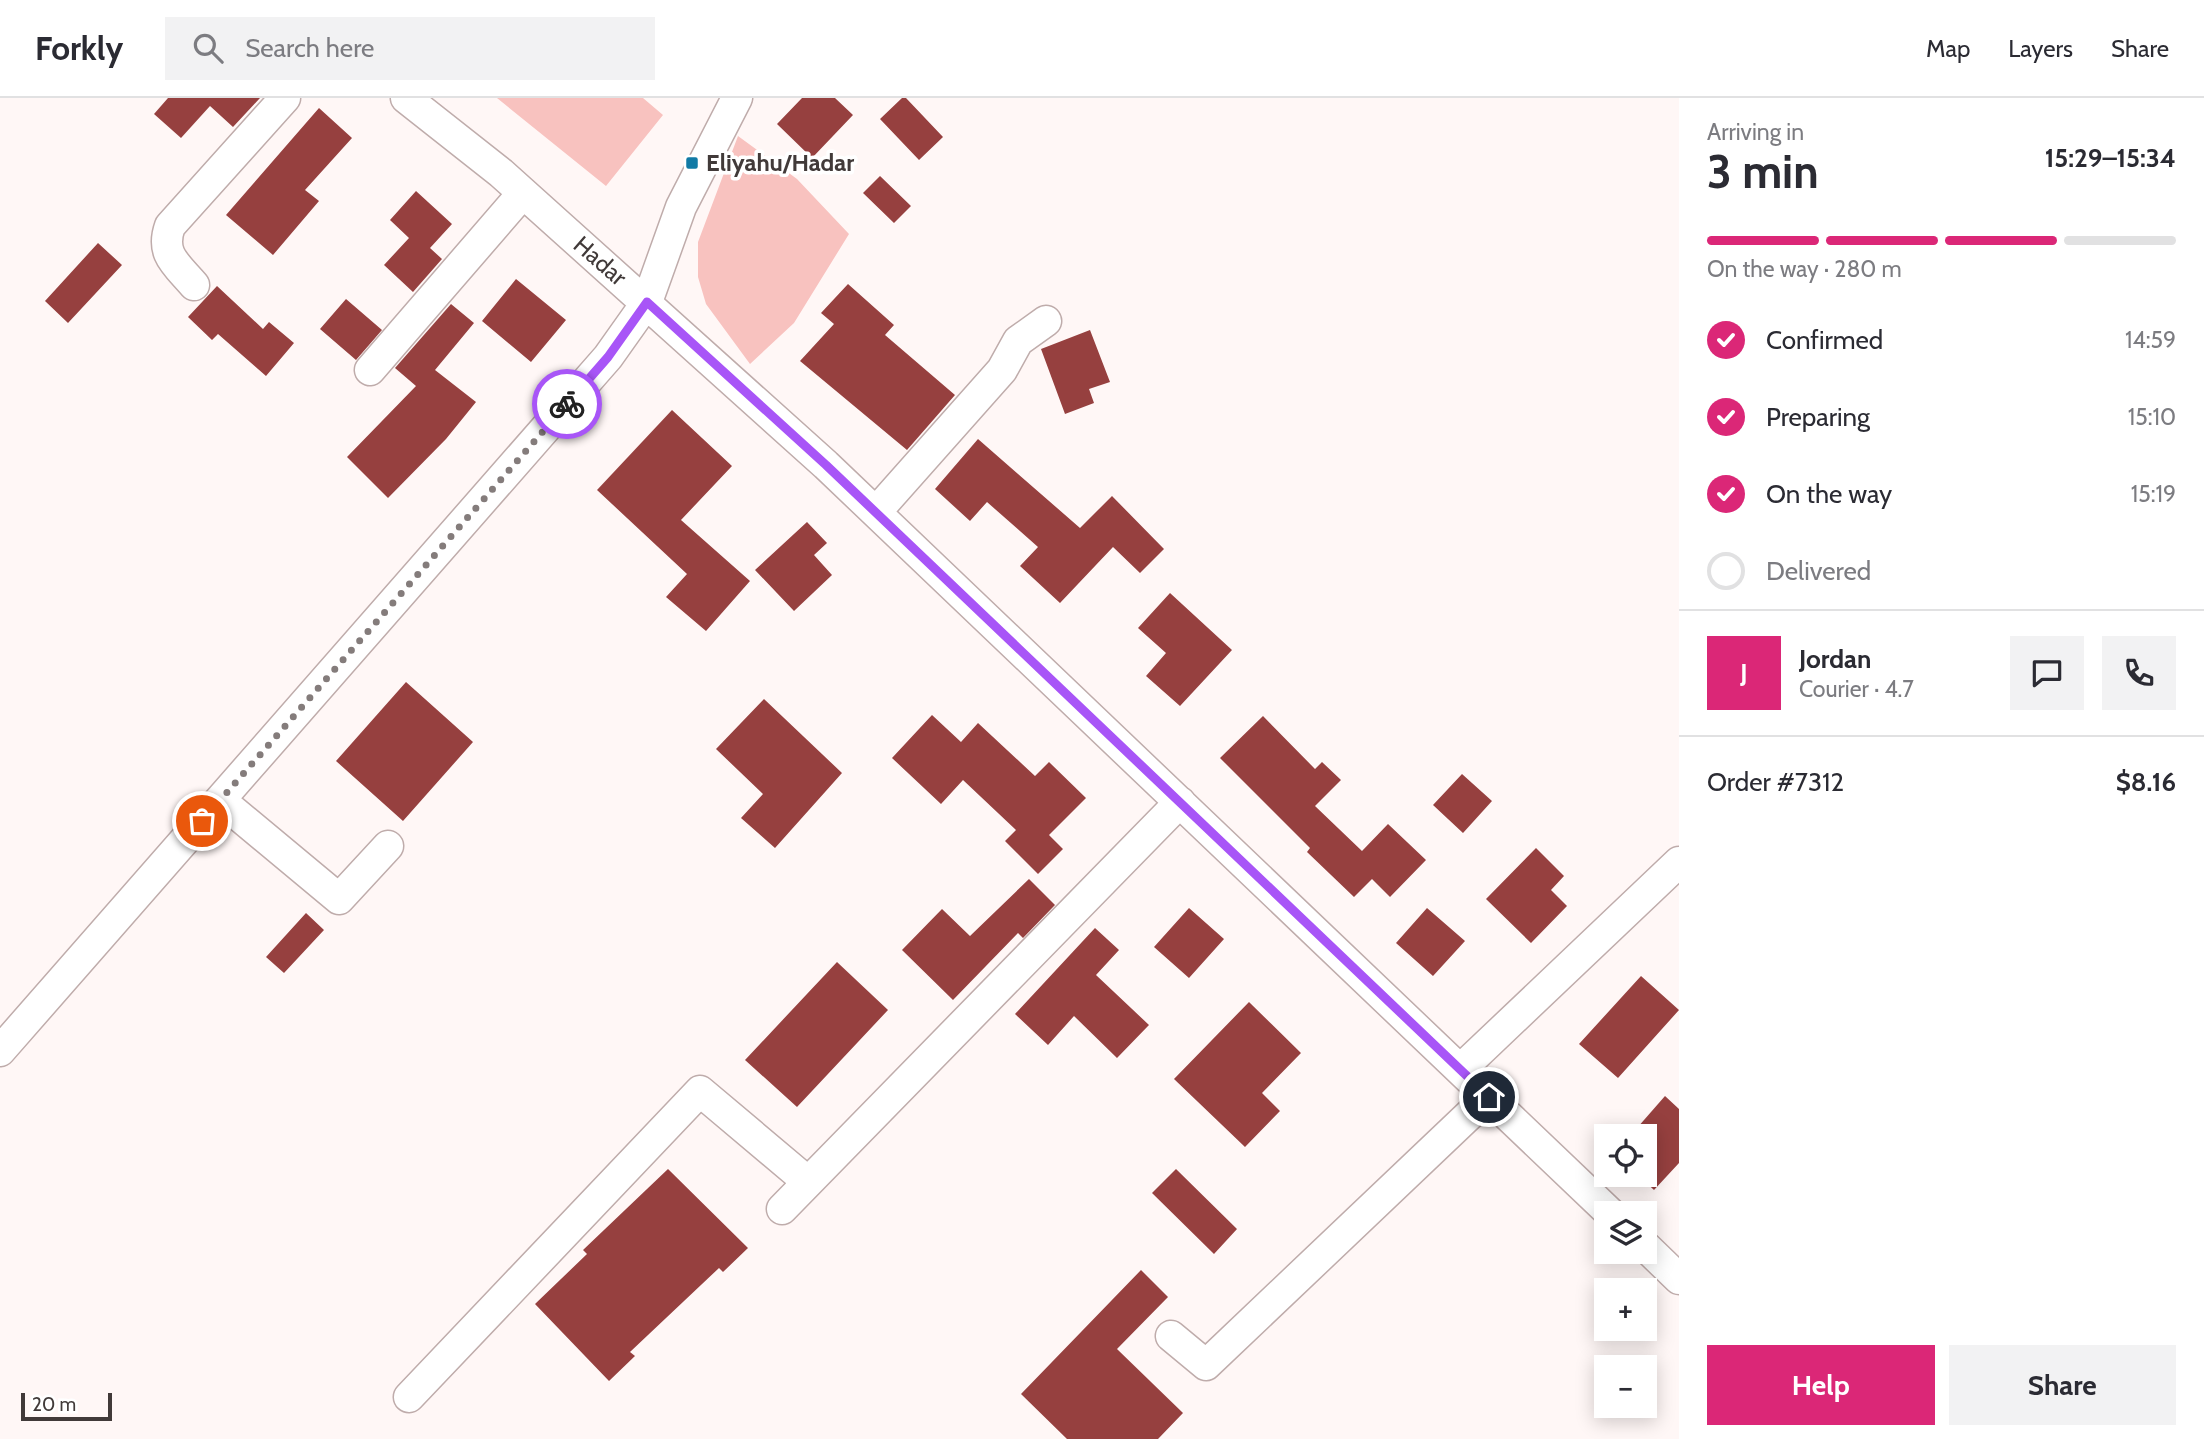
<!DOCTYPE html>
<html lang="en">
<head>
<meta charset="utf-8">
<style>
  :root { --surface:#fff; --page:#f2f2f3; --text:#2b2b33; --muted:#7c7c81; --line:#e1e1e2; --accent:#db2777 }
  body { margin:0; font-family:Cabin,sans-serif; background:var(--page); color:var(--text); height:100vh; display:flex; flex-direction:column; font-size:26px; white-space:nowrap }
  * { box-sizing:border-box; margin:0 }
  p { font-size:23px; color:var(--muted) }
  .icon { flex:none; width:38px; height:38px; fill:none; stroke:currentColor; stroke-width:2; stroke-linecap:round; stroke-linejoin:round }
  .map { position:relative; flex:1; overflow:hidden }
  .drawer { display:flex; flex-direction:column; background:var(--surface); width:525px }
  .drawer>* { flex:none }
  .controls { position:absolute; left:1594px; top:1026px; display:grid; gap:14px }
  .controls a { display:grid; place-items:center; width:63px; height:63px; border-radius:0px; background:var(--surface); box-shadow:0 4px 18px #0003; font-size:35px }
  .scale { position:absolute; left:21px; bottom:18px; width:91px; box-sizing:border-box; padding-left:7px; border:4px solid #413a39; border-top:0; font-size:19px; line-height:24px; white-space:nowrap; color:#413a39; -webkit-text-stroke:5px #fff; paint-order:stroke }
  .pin { position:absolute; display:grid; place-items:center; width:60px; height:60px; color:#fff; margin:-30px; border:4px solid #fff; border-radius:50%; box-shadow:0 2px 7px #0007 }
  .courier { position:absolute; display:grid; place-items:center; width:70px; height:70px; margin:-35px; border:5px solid #a855f7; border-radius:50%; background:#fff; color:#222; box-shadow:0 2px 9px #0007 }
  .head em { font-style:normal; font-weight:700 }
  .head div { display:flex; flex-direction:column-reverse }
  .head { display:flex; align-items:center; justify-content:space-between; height:119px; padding:0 28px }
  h1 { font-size:46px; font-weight:700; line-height:52px }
  .bar { display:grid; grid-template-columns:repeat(4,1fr); gap:10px 7px; align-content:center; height:84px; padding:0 28px }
  .bar i { height:9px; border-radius:5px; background:var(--line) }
  .bar .on { background:var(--accent) }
  .bar p { grid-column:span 4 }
  .line { display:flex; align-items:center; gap:18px; padding:0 28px; border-top:2px solid var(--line) }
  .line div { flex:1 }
  .round { display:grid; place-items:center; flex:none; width:74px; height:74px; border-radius:0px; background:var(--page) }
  ol { padding:0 28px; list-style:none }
  li { display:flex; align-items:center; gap:21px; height:77px }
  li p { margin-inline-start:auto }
  li .icon { padding:7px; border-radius:50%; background:var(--accent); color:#fff; stroke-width:4 }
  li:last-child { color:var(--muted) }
  li i { width:38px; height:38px; border:4px solid var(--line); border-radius:50% }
  .action { display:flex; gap:14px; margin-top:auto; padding:14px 28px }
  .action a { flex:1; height:80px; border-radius:0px; background:var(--accent); color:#fff; font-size:28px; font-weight:700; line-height:80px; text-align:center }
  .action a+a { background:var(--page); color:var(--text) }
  header { display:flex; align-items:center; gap:42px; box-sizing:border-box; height:98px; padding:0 35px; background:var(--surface); border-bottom:2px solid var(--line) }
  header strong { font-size:33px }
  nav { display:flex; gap:38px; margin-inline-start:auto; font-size:24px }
  .search { width:490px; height:63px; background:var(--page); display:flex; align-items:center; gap:18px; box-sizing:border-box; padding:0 24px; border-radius:0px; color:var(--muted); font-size:26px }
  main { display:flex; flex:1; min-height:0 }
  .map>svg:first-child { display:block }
  .green { fill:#f8c2bf }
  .building { fill:#96403f }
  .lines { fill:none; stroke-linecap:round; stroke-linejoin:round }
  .minor-casing { stroke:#bfacab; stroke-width:33 }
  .minor { stroke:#fff; stroke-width:30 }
  .done { stroke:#847c7b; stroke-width:7; stroke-dasharray:0 12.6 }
  .route { stroke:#a855f7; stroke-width:9 }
  .poi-dot { fill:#117aa5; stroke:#fff; stroke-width:2.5 }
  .labels { text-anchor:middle; stroke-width:7; stroke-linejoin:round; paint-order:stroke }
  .poi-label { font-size:24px; font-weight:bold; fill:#413a39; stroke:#fff; text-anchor:start }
  .street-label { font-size:24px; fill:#413a39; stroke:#fff }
</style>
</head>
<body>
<header>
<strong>Forkly</strong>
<div class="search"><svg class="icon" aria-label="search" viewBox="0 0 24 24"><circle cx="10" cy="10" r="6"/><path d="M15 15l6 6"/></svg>Search here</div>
<nav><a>Map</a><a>Layers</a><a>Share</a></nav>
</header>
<main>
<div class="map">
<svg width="1679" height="1341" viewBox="0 0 1679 1341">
  <rect width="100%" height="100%" fill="#fff7f6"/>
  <path class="green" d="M497 0H643L663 17 606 88Z
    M738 38 797 81 849 136 794 225 750 266 706 206 698 179V144Z"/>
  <path class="building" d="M168 0H260L233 29 210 8 181 40 154 16Z
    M802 0H835L853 17 812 60 777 26Z
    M902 0H906L943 39 919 62 880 21Z
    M319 10 352 40 305 92 319 103 273 157 226 117Z
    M880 78 911 108 894 125 863 95Z
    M416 93 452 126 430 150 442 161 413 194 384 167 409 140 390 122Z
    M98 145 122 167 68 225 45 203Z
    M516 181 566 222 531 264 482 223Z
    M848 186 894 227 885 237 955 297 907 352 800 263 834 226 821 215Z
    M217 188 263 231 269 224 294 245 266 278 218 236 212 242 188 219Z
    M346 201 382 232 356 262 320 231Z
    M451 206 474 225 435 272 476 304 446 341 388 400 347 359 416 288 395 270Z
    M1090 232 1110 284 1089 291 1094 305 1065 316 1041 251Z
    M672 312 732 368 681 422 750 483 706 533 666 499 687 476 597 392Z
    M978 341 1080 430 1112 398 1164 451 1140 475 1113 449 1060 505 1020 468 1038 449 987 404 970 423 935 391Z
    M807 424 827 445 814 457 832 477 794 513 755 472Z
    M1170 495 1232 552 1180 608 1146 578 1166 555 1138 530Z
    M406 584 473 644 403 723 336 663Z
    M764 601 842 675 775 750 741 720 763 696 716 651Z
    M932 617 961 644 978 625 1035 678 1049 664 1086 700 1049 737 1063 751 1038 776 1005 743 1016 732 963 682 941 706 892 660Z
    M1263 618 1315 671 1322 664 1341 682 1315 708 1362 753 1388 726 1426 762 1390 799 1372 781 1354 799 1307 754 1310 750 1220 660Z
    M1462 676 1492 703 1463 735 1433 707Z
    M1536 750 1564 778 1551 792 1567 808 1531 845 1486 801Z
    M1029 781 1055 807 1023 840 1018 835 953 902 902 852 942 811 970 838Z
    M1189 810 1224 841 1189 880 1154 849Z
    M1427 810 1465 843 1433 878 1396 845Z
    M306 815 324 832 284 875 266 859Z
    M1095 830 1119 852 1096 877 1149 927 1117 960 1074 918 1048 947 1015 916Z
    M837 864 888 912 797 1009 745 962Z
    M1641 878 1679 912 1618 980 1579 946Z
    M1249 904 1301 955 1262 995 1280 1013 1245 1049 1174 981Z
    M1665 998 1679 1011V1065L1654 1092 1637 1076H1645V1038H1630Z
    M668 1071 748 1150 723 1174 719 1170 630 1254 635 1258 609 1283 535 1206 587 1156 583 1152Z
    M1176 1071 1237 1131 1214 1156 1152 1095Z
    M1141 1172 1168 1199 1117 1251 1183 1315 1158 1341H1067L1021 1296Z"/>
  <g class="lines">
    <defs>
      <path id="minor" d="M406 0 501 75 826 367 1610 1115
        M194 187C176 166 160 156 170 128L285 0
        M370 272 523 95
        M876 414 1002 272 1018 243 1046 223
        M220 702 339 801 388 748
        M0 953 608 259 647 204 681 109 737 0
        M1460 972 1679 764
        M782 1111 1180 704
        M1645 1148 1679 1181
        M1171 1238 1206 1267 1488 999
        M409 1299 700 993 808 1084"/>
    </defs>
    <use href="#minor" class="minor-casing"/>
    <use href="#minor" class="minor"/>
  </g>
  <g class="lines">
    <path class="done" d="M202 723 567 306"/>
    <path class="route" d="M567 306 608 259 647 204 826 367 1489 999"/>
  </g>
  <rect class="poi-dot" x="685" y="58" width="14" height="14" rx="3.5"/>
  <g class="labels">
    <g class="poi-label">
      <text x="706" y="73">Eliyahu/Hadar</text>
    </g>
    <g class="street-label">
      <text transform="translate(600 163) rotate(41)" y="8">Hadar</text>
    </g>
  </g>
</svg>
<div class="controls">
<a><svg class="icon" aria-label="locate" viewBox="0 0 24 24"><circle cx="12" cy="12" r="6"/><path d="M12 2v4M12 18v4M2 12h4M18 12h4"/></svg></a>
<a><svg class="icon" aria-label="layers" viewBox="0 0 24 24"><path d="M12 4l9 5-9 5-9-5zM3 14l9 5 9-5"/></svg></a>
<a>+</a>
<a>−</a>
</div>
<div class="scale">20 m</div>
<div class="pin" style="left:202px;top:723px;background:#ea580c"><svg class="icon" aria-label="bag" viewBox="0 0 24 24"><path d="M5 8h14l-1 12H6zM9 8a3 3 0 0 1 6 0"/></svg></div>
<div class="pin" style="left:1489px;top:999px;background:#1f2937"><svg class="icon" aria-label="home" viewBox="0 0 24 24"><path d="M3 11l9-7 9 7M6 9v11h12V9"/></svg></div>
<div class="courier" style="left:567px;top:306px"><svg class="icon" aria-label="bike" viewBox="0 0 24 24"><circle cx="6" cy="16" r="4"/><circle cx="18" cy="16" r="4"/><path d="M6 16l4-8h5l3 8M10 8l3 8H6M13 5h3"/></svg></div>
</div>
<section class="drawer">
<div class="head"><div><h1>3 min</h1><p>Arriving in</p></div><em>15:29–15:34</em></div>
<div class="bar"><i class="on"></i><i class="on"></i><i class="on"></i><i></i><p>On the way · 280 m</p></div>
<ol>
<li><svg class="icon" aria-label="check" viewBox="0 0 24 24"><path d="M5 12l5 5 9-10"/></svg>Confirmed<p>14:59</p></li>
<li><svg class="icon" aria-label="check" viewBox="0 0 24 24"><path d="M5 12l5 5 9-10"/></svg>Preparing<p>15:10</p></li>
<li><svg class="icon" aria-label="check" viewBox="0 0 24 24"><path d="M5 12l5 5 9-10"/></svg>On the way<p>15:19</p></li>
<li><i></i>Delivered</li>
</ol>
<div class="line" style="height:126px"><b class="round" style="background:var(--accent);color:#fff">J</b><div><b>Jordan</b><p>Courier · 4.7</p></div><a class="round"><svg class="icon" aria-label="chat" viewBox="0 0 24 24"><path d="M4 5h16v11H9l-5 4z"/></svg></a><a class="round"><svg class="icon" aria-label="phone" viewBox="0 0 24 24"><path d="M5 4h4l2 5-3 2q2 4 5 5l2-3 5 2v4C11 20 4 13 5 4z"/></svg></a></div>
<div class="line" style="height:91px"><div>Order #7312</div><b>$8.16</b></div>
<div class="action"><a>Help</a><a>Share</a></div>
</section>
</main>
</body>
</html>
